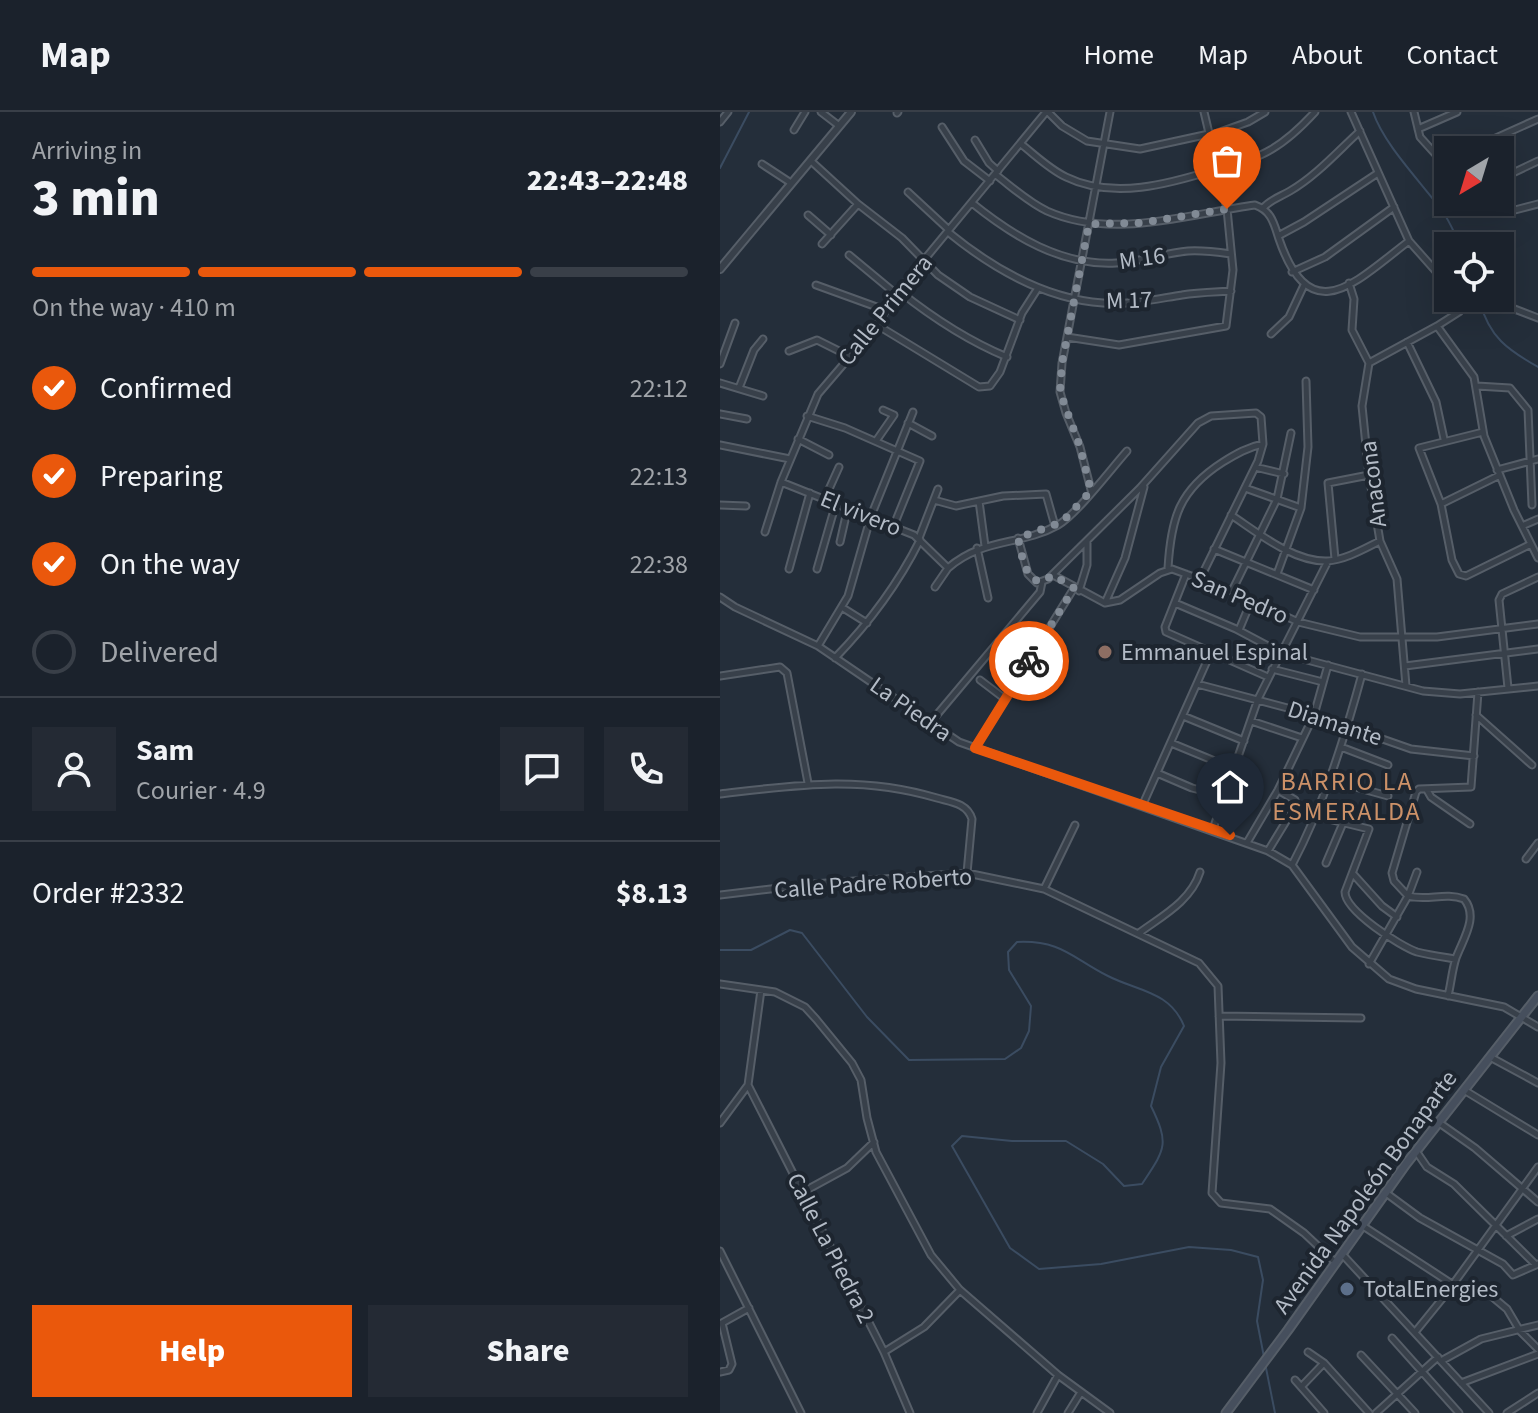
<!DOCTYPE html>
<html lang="en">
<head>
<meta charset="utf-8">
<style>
  :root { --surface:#1b222c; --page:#242a34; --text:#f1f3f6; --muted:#a0a4a9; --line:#393f48; --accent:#ea580c }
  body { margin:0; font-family:"Source Sans 3",sans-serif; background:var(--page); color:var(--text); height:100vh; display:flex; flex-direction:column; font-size:30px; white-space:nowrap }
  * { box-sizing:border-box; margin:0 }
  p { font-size:26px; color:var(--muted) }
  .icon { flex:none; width:44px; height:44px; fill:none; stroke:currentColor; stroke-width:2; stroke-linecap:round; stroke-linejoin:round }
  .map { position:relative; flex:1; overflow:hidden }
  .panel { display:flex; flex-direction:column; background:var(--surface); width:720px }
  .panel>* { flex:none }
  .needle { width:52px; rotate:218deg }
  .controls { position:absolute; left:714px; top:24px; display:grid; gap:16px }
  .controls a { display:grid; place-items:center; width:80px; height:80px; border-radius:0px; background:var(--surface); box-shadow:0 8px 32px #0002,0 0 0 2px var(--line); font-size:40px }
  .pin { position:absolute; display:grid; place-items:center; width:68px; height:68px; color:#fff; margin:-82px -34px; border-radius:50% 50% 50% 0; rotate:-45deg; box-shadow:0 0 8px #0007 }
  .pin .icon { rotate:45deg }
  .courier { position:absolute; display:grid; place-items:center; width:80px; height:80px; margin:-40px; border:6px solid #ea580c; border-radius:50%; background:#fff; color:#222; box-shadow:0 2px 10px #0007 }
  .headline em { font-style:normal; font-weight:800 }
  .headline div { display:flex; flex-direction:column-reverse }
  .headline { display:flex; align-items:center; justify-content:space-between; height:136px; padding:0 32px }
  h1 { font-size:52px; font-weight:800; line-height:60px }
  .bar { display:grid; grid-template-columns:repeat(4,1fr); gap:12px 8px; align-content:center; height:96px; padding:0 32px }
  .bar i { height:10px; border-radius:6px; background:var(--line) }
  .bar .active { background:var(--accent) }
  .bar p { grid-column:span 4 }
  .line { display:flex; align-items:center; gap:20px; padding:0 32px; border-top:2px solid var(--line) }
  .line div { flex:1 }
  .round { display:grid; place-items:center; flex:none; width:84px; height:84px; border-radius:0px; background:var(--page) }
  ol { padding:0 32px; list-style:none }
  li { display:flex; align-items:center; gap:24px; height:88px }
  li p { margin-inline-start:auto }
  li .icon { padding:8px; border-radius:50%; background:var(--accent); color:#fff; stroke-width:4 }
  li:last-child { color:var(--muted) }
  li i { width:44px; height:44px; border:4px solid var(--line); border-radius:50% }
  .button { display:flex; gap:16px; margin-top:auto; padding:16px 32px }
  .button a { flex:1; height:92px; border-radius:0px; background:var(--accent); color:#fff; font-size:32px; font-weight:800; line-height:92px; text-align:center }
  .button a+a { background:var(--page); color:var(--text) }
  header { display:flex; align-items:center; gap:48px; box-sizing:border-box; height:112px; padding:0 40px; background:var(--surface); border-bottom:2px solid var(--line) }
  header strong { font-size:38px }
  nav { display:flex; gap:44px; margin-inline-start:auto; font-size:28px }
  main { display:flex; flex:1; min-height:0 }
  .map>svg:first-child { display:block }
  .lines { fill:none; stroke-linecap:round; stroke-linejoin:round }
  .stream { stroke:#3b4c61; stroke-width:2 }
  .minor-casing { stroke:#565e68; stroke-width:9 }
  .tertiary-casing { stroke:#565e68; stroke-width:10 }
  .secondary-casing { stroke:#565e68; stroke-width:11 }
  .minor { stroke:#38404a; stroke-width:5 }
  .tertiary { stroke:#38404a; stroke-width:6 }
  .secondary { stroke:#464f5d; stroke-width:7 }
  .done { stroke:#818a95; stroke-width:8; stroke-dasharray:0 14.4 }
  .route { stroke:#ea580c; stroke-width:10 }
  .education-dot { fill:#8d6e63; stroke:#1d252f; stroke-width:3 }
  .service-dot { fill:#5c6f8a; stroke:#1d252f; stroke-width:3 }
  .labels { text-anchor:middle; stroke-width:8; stroke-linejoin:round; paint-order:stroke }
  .street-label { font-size:24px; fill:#b3bbc6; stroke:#1d252f }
  .poi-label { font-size:24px; fill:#b3bbc6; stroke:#1d252f; text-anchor:start }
  .neighbourhood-label { font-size:26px; letter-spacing:2px; fill:#cc9168; stroke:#1d252f }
</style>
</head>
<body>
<header>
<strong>Map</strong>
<nav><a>Home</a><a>Map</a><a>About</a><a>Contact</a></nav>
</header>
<main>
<section class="panel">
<div class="headline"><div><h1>3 min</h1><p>Arriving in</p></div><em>22:43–22:48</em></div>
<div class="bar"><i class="active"></i><i class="active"></i><i class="active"></i><i></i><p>On the way · 410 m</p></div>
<ol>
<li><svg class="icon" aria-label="check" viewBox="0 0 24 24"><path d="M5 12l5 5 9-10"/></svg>Confirmed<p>22:12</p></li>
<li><svg class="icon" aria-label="check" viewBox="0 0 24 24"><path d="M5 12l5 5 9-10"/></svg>Preparing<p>22:13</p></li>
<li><svg class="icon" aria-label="check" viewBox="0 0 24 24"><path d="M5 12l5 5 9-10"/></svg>On the way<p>22:38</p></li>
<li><i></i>Delivered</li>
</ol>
<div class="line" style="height:144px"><a class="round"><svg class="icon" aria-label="person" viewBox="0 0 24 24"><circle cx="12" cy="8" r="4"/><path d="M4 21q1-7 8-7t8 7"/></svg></a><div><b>Sam</b><p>Courier · 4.9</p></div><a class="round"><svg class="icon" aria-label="chat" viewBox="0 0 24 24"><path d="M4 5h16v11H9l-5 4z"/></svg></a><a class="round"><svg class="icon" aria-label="phone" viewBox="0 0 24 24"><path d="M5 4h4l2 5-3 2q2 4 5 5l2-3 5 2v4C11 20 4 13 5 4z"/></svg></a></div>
<div class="line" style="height:104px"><div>Order #2332</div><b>$8.13</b></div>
<div class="button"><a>Help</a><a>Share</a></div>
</section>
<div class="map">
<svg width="818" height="1301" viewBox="0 0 818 1301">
  <rect width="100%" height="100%" fill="#242e3a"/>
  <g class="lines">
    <path class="stream" d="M653 0C664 33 702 71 723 100 730 110 735 123 741 134
      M0 56 29 0
      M759 186V187
      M760 190C769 225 788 238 818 255
      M0 838H31L70 818 82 821 147 905 189 948 285 947 301 936 309 919 311 894 289 858 288 840 297 830C342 828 352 846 388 864 417 879 450 879 464 914L441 955 431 994C450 1033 445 1037 422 1072L404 1074 383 1052 346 1029H292L242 1024 232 1034 290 1136 319 1157 381 1152 469 1135 511 1138 538 1145 543 1168 537 1209 544 1245
      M545 1251 555 1301"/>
    <defs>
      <path id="minor" d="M101 0 118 13
        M328 0 342 14 367 29 420 37 489 22
        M631 0 689 129 728 173
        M694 0 700 25 728 56
        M177 1 178 0
        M0 10 8 0
        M222 15 244 49 270 69
        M698 17 737 0
        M74 18 85 0
        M489 24 528 10 545 0
        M255 28 269 51 278 59
        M301 32C315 43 329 57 346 65 393 88 449 72 497 57
        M749 38 818 7
        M91 49 138 92 182 126 218 163 250 185 300 208
        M42 52 71 71
        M498 59C544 44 562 36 595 0
        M276 63C292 75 308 90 327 99 392 128 468 102 535 93 552 99 554 112 559 127 591 220 636 169 689 129
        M780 67 818 49
        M188 80 229 118
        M767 90 791 99 818 92
        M252 91C293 124 341 154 396 151 420 150 444 141 468 139 482 138 497 140 511 142
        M543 96C551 87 560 85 570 79 596 64 618 39 640 19
        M88 103 111 123
        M228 120C272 156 325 187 383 191 409 193 436 187 462 183 478 180 495 180 511 179
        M558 124 584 110 658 61
        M102 132 138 92
        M129 143 176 182
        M572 160 605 145 674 95
        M629 171 634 187 632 218 649 251 642 294 649 363 660 429 677 467 686 574
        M96 173 165 198
        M179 179C213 206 246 228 287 245
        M735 186 740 195
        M740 195 739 200 717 214 754 265 764 324 794 398 818 446
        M740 195 771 188 818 206
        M157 213 259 275 270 274 280 260 302 201 318 176
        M551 222 569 205 584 173
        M347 225 399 233 506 214 513 158 507 97 484 0
        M687 230 716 290 724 327
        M69 239 97 228 129 244
        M649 251 717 214
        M0 252 15 211
        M0 271 43 284
        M757 274 790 276 808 298 812 393
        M19 276 34 238 43 227
        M0 302 27 307
        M87 304 125 316 200 349 174 413
        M188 311 212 324
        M763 320 699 336 721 392 732 448 739 462 746 464 811 432
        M78 327 109 343
        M156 329 174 303 163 298
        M0 333 70 347
        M535 355 564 362
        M777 358 818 347
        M61 370 194 423 228 456C264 425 301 434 338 413 356 403 391 357 407 339
        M525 376 581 396
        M371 378 360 335 346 301 340 280 342 251 390 0
        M105 386 119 355
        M214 388 236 394 283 384 326 382 335 414
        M259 389 265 434
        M721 392 780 363
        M0 393 26 394
        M511 403C537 420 573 450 607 449 625 448 644 437 660 429
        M802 414 818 407
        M45 420 61 370 98 282 157 213 176 182 326 0
        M199 426 218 377
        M298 426 308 462 317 471 328 467 420 376 478 311 491 304 536 301 541 305 543 332 538 349 480 467
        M120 430 128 395
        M257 436 268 486
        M494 437 594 478
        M615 447 608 371 649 363
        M448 456C451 406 459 378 503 350 516 342 528 335 543 332
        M69 457 90 381
        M97 457 116 391
        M466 462 445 515 446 520 548 565
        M557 462 581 396 588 335 586 269
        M333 463 385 491 400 488 440 461 452 457 512 479 578 510 640 525H717L818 512
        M215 475 228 456
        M359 479 367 453V429
        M512 479 557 387 571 321
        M0 485 15 495 98 534 239 630 548 739 572 753 632 835 669 867 696 877 784 895 818 915
        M385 491 405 446 424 375
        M455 491 516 517 561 541 703 579 740 582 818 574
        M123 496 147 511
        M519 518 532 487
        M98 534 128 484 151 404 193 300
        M115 546C149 511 178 472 200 428
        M685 554 818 537
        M552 557 603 570
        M0 564 60 555 67 561 88 671
        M260 568 285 587
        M477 572 594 603 691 637 754 644
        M788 576 779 488 782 482 818 465
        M756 603 812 653
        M463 604 524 629
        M531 609 582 626
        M210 611 320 480 322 470
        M451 631 514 657
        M621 635 668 653
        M255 636 354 476
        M437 661 472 676 504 684
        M610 668 668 684
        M707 678 711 685 750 712
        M0 682C76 673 141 663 217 686 231 690 247 691 252 707L247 761
        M423 692 491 540
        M596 704 649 717 625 780C625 799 680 834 697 840 709 843 723 845 735 847
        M493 717 538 587 608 449
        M528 729 558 678 594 603 608 553
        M548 739 576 693 575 688 558 678
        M806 747 818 731
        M606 751 623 711
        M572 753C604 692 624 628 642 562
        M697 760 688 784C708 789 725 780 744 787 759 805 743 827 736 846 732 858 731 872 728 884
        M634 763 662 794 677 805
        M324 777 355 713
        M0 783 93 772 247 761 324 777 479 851 498 874 501 951 492 1081 501 1091 550 1097 584 1121 616 1151
        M419 821C442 804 471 789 480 760
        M649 852 688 784 674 769 672 761 696 680 699 677 751 675 758 580
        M0 872 55 880 85 895 96 907 132 951 141 968 147 1006 156 1040 211 1143 240 1178 338 1263 390 1301
        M499 904 641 906
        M770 945 818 971
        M28 973 164 1240 190 1301
        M744 978 818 1023
        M718 1010 755 1036 818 1090
        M0 1011 28 973 41 878
        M696 1039 707 1055 734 1072 816 1153
        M83 1080 127 1056 154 1030
        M666 1081 700 1106 783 1152 793 1163 818 1152
        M643 1114 732 1172 758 1177 769 1182 787 1197 800 1219 818 1237
        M786 1124 818 1107
        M0 1139 81 1301
        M622 1142 769 1301
        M2 1211 29 1196
        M696 1219 726 1182 818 1055
        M672 1226 739 1301
        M164 1240 204 1215 240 1178
        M588 1240 604 1251 649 1301
        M641 1243 695 1301
        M721 1249 761 1227 818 1213
        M0 1260 9 1258 12 1252 2 1211
        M575 1268 604 1301
        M741 1271 818 1242
        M581 1275 604 1251
        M317 1301 338 1263
        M348 1301 361 1280
        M656 1301 718 1245
        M787 1301 818 1281"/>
      <path id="tertiary" d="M0 157 131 0"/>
      <path id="secondary" d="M506 1301 568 1218 686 1052 818 884"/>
    </defs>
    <use href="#minor" class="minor-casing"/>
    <use href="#tertiary" class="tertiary-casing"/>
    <use href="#secondary" class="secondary-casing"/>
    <use href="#minor" class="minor"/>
    <use href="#tertiary" class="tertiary"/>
    <use href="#secondary" class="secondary"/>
  </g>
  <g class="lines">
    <path class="done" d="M309 549 354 476 333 463 322 470C304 468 302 442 298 426L342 410 371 379 360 335 340 280 342 251 369 112 421 111 507 97"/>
    <path class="route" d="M309 549 255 636 510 723"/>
  </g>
  <circle class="education-dot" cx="385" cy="540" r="8"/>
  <circle class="service-dot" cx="627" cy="1177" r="8"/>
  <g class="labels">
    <g class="street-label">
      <text transform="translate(422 146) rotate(-8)" y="8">M 16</text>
      <text transform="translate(409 188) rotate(-2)" y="8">M 17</text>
      <text transform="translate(165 198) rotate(-51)" y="8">Calle Primera</text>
      <text transform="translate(653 372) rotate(-97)" y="8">Anacona</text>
      <text transform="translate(141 401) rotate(22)" y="8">El vivero</text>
      <text transform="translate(520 485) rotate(23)" y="8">San Pedro</text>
      <text transform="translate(191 597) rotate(35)" y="8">La Piedra</text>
      <text transform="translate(615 611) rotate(18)" y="8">Diamante</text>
      <text transform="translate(153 771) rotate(-4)" y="8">Calle Padre Roberto</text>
      <text transform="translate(645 1080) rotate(-54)" y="8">Avenida Napoleón Bonaparte</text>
      <text transform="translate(111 1136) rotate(63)" y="8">Calle La Piedra 2</text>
    </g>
    <g class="poi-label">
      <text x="401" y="548">Emmanuel Espinal</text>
      <text x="643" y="1185">TotalEnergies</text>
    </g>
    <g class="neighbourhood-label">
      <text x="627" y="678">BARRIO LA<tspan x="627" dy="30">ESMERALDA</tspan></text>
    </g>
  </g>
</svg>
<div class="controls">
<a><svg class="needle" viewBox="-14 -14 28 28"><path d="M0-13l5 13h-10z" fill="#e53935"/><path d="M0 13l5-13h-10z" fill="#a0a4a9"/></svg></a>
<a><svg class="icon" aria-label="locate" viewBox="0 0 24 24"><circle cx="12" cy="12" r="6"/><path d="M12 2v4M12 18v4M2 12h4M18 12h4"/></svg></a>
</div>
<div class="pin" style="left:507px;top:97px;background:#ea580c"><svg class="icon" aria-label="bag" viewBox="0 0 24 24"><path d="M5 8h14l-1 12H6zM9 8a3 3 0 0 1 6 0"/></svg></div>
<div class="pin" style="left:510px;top:723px;background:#1f2937"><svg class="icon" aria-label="home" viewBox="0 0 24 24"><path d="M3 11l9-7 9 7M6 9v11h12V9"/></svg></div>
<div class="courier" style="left:309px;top:549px"><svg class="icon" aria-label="bike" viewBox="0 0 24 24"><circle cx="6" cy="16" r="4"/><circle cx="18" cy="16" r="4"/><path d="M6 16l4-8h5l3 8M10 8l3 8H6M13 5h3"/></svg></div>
</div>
</main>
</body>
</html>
